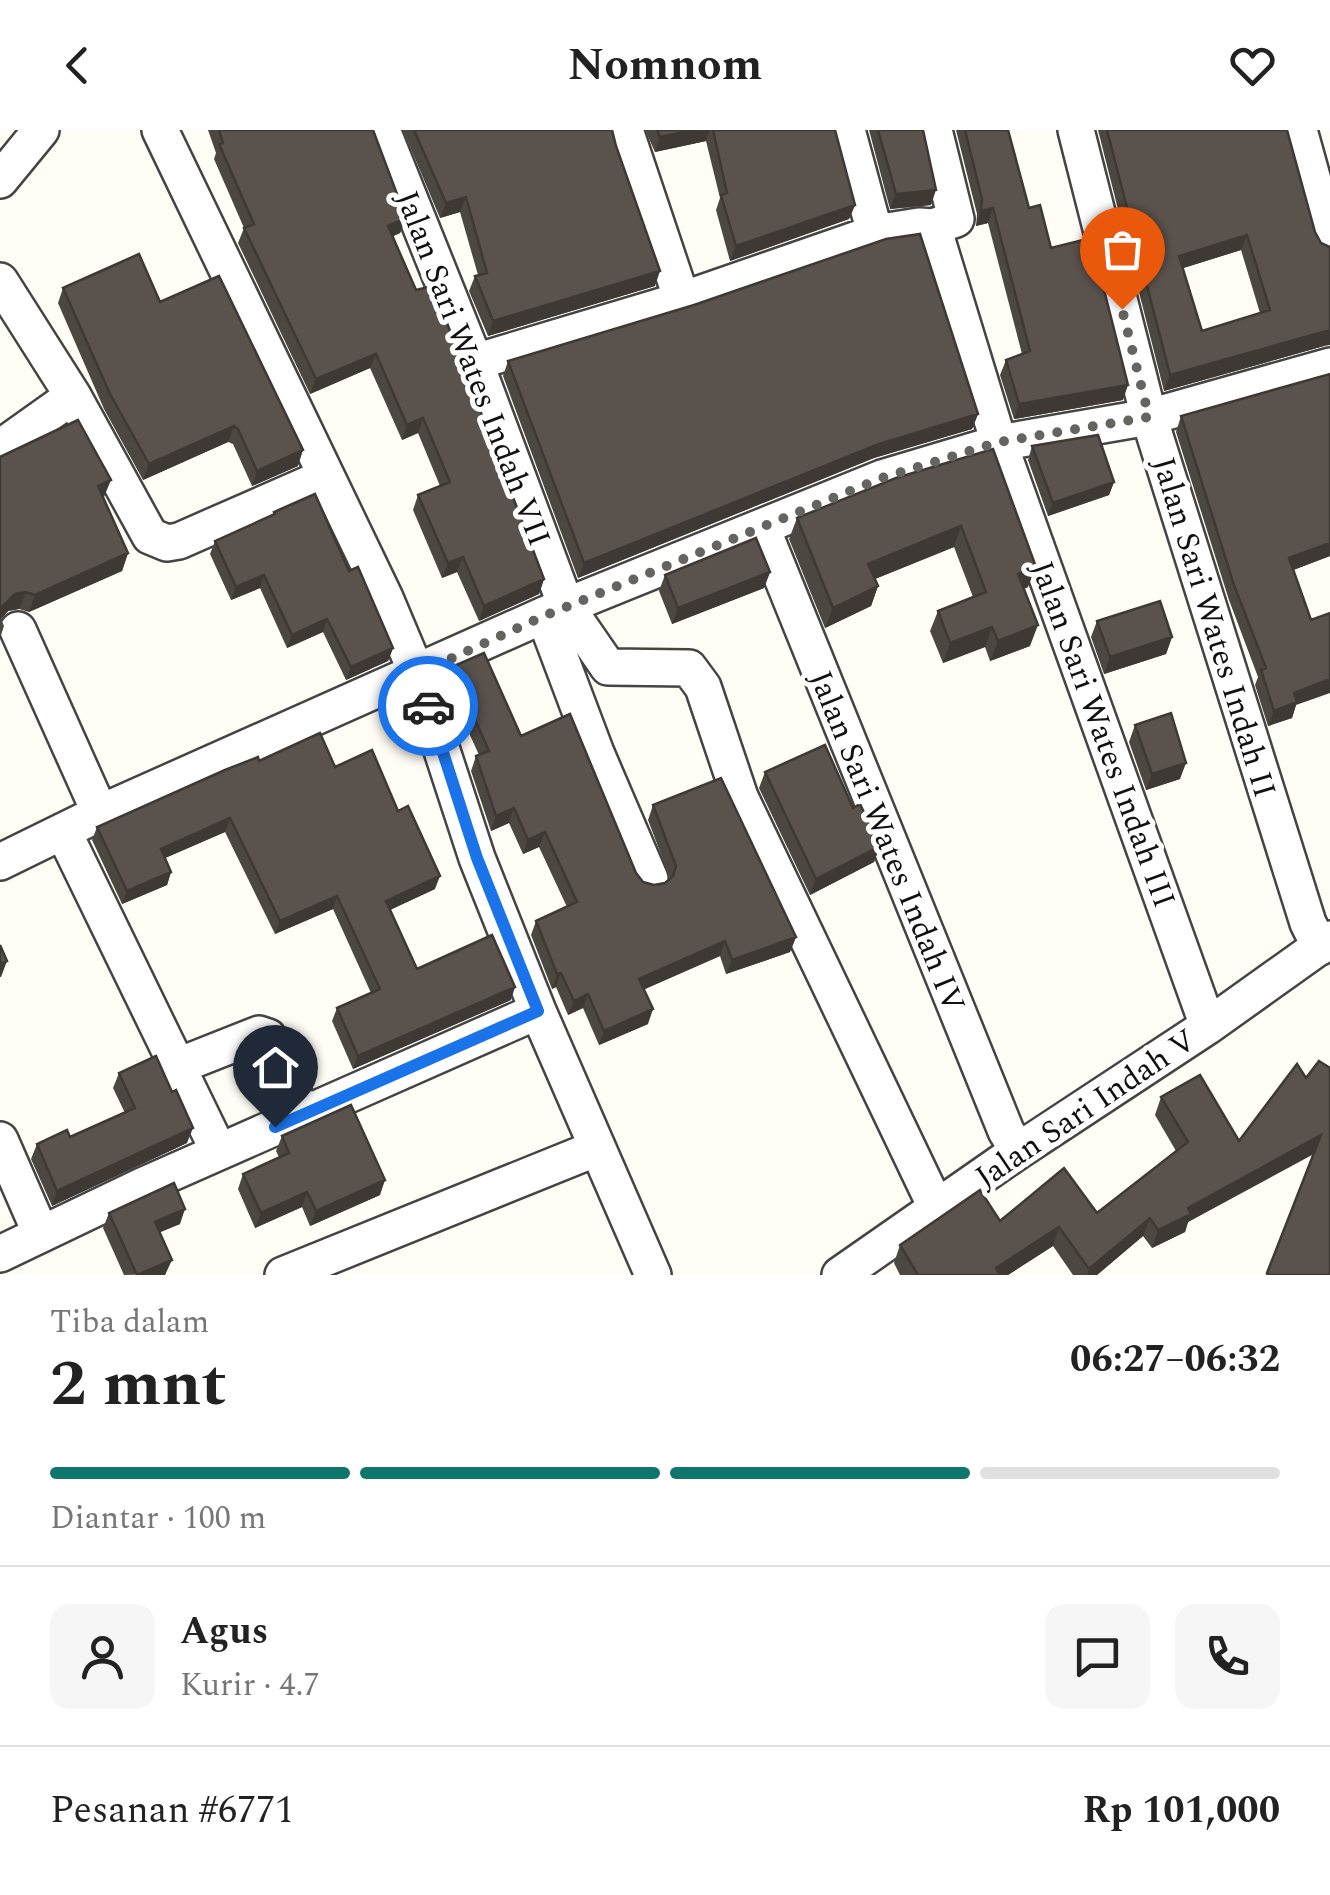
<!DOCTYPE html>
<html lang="id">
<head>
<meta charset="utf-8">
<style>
  :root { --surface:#fff; --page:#f6f6f6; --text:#222; --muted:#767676; --line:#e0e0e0; --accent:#0f766e }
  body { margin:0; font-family:Spectral,serif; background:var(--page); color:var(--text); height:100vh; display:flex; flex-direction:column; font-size:38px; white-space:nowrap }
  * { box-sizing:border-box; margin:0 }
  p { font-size:32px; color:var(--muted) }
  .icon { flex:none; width:55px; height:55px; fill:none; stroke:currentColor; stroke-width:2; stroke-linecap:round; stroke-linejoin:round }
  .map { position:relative; height:1145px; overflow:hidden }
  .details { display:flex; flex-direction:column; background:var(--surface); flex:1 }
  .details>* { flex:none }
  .pin { position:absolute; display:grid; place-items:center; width:85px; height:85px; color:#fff; margin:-102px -42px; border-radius:50% 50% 50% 0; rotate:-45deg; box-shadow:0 0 10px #0007 }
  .pin .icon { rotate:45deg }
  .courier { position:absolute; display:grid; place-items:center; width:100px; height:100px; margin:-50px; border:8px solid #1a73e8; border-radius:50%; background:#fff; color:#222; box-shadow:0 2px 12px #0007 }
  .summary em { font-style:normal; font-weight:700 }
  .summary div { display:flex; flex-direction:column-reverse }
  .summary { display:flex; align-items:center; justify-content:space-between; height:170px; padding:0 50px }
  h1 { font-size:65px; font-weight:700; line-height:75px }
  .bar { display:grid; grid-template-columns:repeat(4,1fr); gap:15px 10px; align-content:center; height:120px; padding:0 50px }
  .bar i { height:12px; border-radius:8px; background:var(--line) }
  .bar .on { background:var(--accent) }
  .bar p { grid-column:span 4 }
  .line { display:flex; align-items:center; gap:25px; padding:0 50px; border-top:2px solid var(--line) }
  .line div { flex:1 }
  .round { display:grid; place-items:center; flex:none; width:105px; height:105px; border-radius:20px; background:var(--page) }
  header { display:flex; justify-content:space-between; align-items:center; height:130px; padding:0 50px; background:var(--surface); font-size:45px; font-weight:700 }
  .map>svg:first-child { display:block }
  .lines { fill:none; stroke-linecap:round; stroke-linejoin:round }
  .minor-casing { stroke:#444; stroke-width:40 }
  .minor { stroke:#fff; stroke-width:35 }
  .wall { fill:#4d4742; fill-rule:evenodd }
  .shaded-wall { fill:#3f3936 }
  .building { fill:#5a524d; stroke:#3f3936; stroke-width:2.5; fill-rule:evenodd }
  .done { stroke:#646461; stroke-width:10; stroke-dasharray:0 18 }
  .route { stroke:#1a73e8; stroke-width:12 }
  .labels { text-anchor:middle; stroke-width:10; stroke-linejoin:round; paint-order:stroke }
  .street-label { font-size:32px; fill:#111; stroke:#fff }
</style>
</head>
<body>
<header><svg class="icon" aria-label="back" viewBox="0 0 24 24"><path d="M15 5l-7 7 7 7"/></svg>Nomnom<svg class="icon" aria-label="heart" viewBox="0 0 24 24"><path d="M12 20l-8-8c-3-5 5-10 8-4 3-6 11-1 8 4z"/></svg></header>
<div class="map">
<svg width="1330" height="1145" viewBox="0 0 1330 1145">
  <rect width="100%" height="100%" fill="#fffdf5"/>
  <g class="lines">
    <defs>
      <path id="minor" d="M160 0 385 468 417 544 477 728 538 881 653 1145
        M382 0 475 232 566 476 608 537 689 538 703 557 740 667 936 1077
        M625 0 682 170
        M847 0 875 103
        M1076 0 1149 287 1308 793 1320 817
        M1299 0 1330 112
        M0 50 41 0
        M933 97 956 89 934 0
        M0 151 73 266 150 406 167 413 179 411 325 347
        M475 232 682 170 875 103 919 96 933 97 999 313 1208 896
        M0 318 73 266
        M762 398 1006 1001 1018 1021
        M544 485 596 623 650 749
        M18 500 100 683
        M63 701 219 1022
        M0 732 100 683 544 485 882 348 999 313 1149 287 1330 236
        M178 936 259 904 268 907 303 985
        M0 1010 41 1104
        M0 1124 142 1056 538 881
        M283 1145 597 1018
        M840 1145 1018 1021 1208 896 1330 809"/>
    </defs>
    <use href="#minor" class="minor-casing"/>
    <use href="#minor" class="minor"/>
  </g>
  <path class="wall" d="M208 0H373L406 88 400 103 393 106 544 449 539 464 479 491 457 442 442 448 413 380 418 365 440 356 418 303 402 310 370 238 310 264 238 113 244 98 214 29 216 23Z
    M403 0H612L655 156 488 206 469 161 475 146 478 145 460 82 440 88Z
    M645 0H835L855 75 849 89 730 131 716 80 720 68 706 11 655 22Z
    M869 0H923L931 75 890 79Z
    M956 0H1008L1029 78 1051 118 1123 270 1014 289 1000 245 1006 230 1022 224 988 93 976 96 977 84Z
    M1098 0H1287L1324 216 1164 261ZM1241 120 1260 183 1202 201 1183 138Z
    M63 158 160 172 298 336 252 356 233 314 228 312 143 350 104 279 58 173Z
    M508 231 978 284 972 299 874 328 578 448 503 246Z
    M1330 244V426L1293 440 1296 575 1292 588 1268 596 1255 555 1258 547 1229 470 1176 302 1181 286Z
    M1032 316 1114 352 1109 365 1048 386 1028 330Z
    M993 319 1028 457 1024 459 1030 516 990 531 985 517 943 533 930 501 938 481 973 467 954 417 875 449 878 456 871 476 825 498 789 409 797 388Z
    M0 327 104 367 103 368 128 423 122 441 29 482 19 479 8 481 1 489 4 496 0 508Z
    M274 382 349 441 393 518 388 531 346 550 323 502 287 518 260 458 231 470 210 424 215 411 272 385Z
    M770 442 764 458 672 494 659 461 665 445Z
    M1097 491 1172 507 1166 524 1104 544 1091 507Z
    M452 537 521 606 643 752 654 755 665 753 670 748 648 690 653 675 796 807 790 822 726 844 720 826 644 859 648 894 599 915 583 878 568 885 556 857 552 859 531 805 536 791 567 777 539 717 523 724 509 693 491 701 471 641 476 626 479 625 446 552Z
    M1135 595 1180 649 1146 660 1129 612Z
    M259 631 335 637 398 681 435 759 390 780 417 839 511 870 353 939 332 891 337 878 371 863 333 779 275 804 225 702 165 728 171 742 167 755 122 774 92 710 97 697Z
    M765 642 853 678 880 716 874 732 810 765 759 658Z
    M119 943 187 1013 52 1076 31 1029 37 1014 70 1007 125 983 113 958Z
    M1306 948 1330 1145H1266L1314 1024 1188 1092 1185 1102 1152 1118 1143 1106 1097 1145H1073L1053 1116 1008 1145H900L894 1133 900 1115 1000 1091 1097 1083 1176 1021 1155 985 1161 967 1239 1011Z
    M282 1006 380 1065 310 1096 302 1077 255 1098 238 1059 243 1044 279 1027 276 1021Z
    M109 1083 180 1094 159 1102 166 1144 124 1145 103 1098Z"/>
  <path class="shaded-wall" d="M693 0H710L706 11 655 22 660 7Z
    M936 60 931 75 890 79 896 64Z
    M466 67 460 82 440 88 446 73Z
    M855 75 849 89 730 131 736 116Z
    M993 78 988 93 976 96 981 81Z
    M406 88 400 103 383 111 388 96Z
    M1247 105 1241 120 1174 141 1179 126Z
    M660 141 655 156 488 206 493 191Z
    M1330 200V215L1324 216 1164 261 1170 245Z
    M376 224 370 238 310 264 316 249Z
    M1128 255 1123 270 1014 289 1019 274Z
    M978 284 972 299 874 328 578 448 584 433 879 314Z
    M423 288 418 303 402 310 407 295Z
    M234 296 228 312 143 350 149 334Z
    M303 320 298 336 252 356 257 341Z
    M111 350 104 367 91 373 98 356Z
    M1114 352 1109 365 1048 386 1053 373Z
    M961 396 954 417 860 455 868 434Z
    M1330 413V426L1283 444 1289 428Z
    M128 423 122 441 29 482 35 465Z
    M463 427 457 442 442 448 448 433Z
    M1036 437 1028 457 1010 464 1018 444Z
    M770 442 764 458 672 494 678 478Z
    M264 445 260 458 231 470 236 457Z
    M544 449 539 464 479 491 484 476Z
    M878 456 871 476 825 498 833 478Z
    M26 462 19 479 8 481 0 490V479L15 464Z
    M327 489 323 502 287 518 292 505Z
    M1038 495 1030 516 990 531 998 511Z
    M992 497 985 517 943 533 950 513Z
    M1172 507 1166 524 1104 544 1110 527Z
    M393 518 388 531 346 550 351 537Z
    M1330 549V563L1296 575 1292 588 1268 596 1274 581 1294 563Z
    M1186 633 1180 649 1146 660 1152 644Z
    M514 678 509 693 491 701 496 686Z
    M230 688 225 702 156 732 161 719Z
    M545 702 539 717 523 724 528 710Z
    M880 716 874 732 810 765 816 749Z
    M171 742 167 755 122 774 127 761Z
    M440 746 435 759 381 784 386 771Z
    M337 766 333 779 275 804 280 791Z
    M796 807 790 822 726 844 732 830Z
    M725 811 720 826 634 864 639 849Z
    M7 831 1 847H0V834Z
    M561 843 556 857 552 859 557 844Z
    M515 857 511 870 353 939 358 926Z
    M588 864 583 878 568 885 574 871Z
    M653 879 648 894 599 915 604 901Z
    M193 998 187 1013 52 1076 57 1061Z
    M1321 1005 1314 1023 1188 1092 1185 1102 1152 1118 1158 1100 1188 1078Z
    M385 1050 380 1065 310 1096 316 1081Z
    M307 1062 302 1077 255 1098 261 1083Z
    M185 1079 180 1094 149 1107 155 1092Z
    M1150 1088 1143 1106 1097 1145H1087L1089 1139Z
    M1059 1097 1053 1116 1008 1145H994L996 1138Z
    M172 1130 165 1145H139Z"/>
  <path class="building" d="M219 0H373L406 88 388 96 416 160 433 156 544 449 484 476 463 427 448 433 418 365 450 352 423 288 407 295 376 224 316 249 244 98 254 94 219 14 223 13Z
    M414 0H612L616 16 660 141 493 191 475 146 487 143 466 67 446 73Z
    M657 0H693L660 7Z
    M713 0H835L855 75 736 116 721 65 727 63Z
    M878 0H923L936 60 896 64Z
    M965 0H1008L1029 78 1040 75 1051 118 1091 108 1128 255 1019 274 1006 230 1030 221 993 78 981 81 982 69Z
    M1107 0H1287L1315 102 1321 113 1330 117V200L1170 245ZM1247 105 1270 180 1202 201 1179 126Z
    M920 104 978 284 879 314 584 433 508 231 694 175 886 109Z
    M139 124 160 172 219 146 303 320 257 341 238 299 234 296 149 334 110 264 63 158Z
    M1330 244V413L1289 428 1311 490 1330 483V549L1294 563 1297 572 1274 581 1261 540 1266 538 1234 455 1181 286Z
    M78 290 111 350 98 356 128 423 35 465 26 462 15 464 0 479V327Z
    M1098 305 1114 352 1053 373 1032 316Z
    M993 319 1036 437 1018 444 1038 495 998 511 992 497 950 513 938 481 986 462 961 396 868 434 878 456 833 478 797 388 896 348Z
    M315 364 349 441 358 437 393 518 351 537 327 489 292 505 264 445 236 457 215 411 275 384 274 382Z
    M756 408 770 442 678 478 665 445Z
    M1160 471 1172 507 1110 527 1097 491Z
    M484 523 521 606 570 584 636 743 643 752 654 755 665 753 673 746 676 736 653 675 721 648 796 807 732 830 725 811 639 849 653 879 604 901 588 864 574 871 561 843 557 844 536 791 577 772 545 702 528 710 514 678 496 686 476 626 489 621 452 537Z
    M1171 583 1186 633 1152 644 1135 595Z
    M320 603 335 637 372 620 398 681 408 676 440 746 386 771 417 839 492 805 515 857 358 926 337 878 380 859 337 766 280 791 230 688 161 719 171 742 127 761 97 697 225 640 258 627 259 631Z
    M825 615 853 678 860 674 880 716 816 749 765 642Z
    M0 815 7 831 0 834Z
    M156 926 172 962 176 960 193 998 57 1061 37 1014 67 1000 70 1007 135 978 119 943Z
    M1319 931 1330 938V1145H1270L1267 1143 1321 1005 1188 1078 1191 1084 1158 1100 1150 1088 1089 1139 1059 1097 996 1138 1000 1145H918L900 1115 980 1060 1000 1091 1064 1038 1097 1083 1188 1012 1161 967 1200 945 1239 1011 1297 934 1306 948Z
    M351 975 385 1050 316 1081 307 1062 261 1083 243 1044 289 1023 282 1006Z
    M174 1053 185 1079 155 1092 172 1130 137 1145 109 1083Z"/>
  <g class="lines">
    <path class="done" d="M428 576 417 544 544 486 882 348 999 312 1149 287 1122 179"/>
    <path class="route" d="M275 997 538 881 477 728 428 576"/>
  </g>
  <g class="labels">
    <g class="street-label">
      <text transform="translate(474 238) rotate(69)" y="11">Jalan Sari Wates Indah VII</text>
      <text transform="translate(1215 497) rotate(73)" y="11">Jalan Sari Wates Indah II</text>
      <text transform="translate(1104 604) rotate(70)" y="11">Jalan Sari Wates Indah III</text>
      <text transform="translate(888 711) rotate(68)" y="11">Jalan Sari Wates Indah IV</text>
      <text transform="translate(1085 978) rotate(-34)" y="11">Jalan Sari Indah V</text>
    </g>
  </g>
</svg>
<div class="pin" style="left:1122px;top:179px;background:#ea580c"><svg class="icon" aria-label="bag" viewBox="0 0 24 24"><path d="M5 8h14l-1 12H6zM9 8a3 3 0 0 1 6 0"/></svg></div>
<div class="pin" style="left:275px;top:997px;background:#1f2937"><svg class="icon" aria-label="home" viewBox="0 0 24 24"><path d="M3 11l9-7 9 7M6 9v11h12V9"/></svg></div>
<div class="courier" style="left:428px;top:576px"><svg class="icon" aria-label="car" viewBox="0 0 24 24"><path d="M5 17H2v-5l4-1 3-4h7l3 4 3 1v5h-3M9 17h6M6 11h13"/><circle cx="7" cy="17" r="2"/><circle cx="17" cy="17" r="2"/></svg></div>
</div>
<section class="details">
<div class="summary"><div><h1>2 mnt</h1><p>Tiba dalam</p></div><em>06:27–06:32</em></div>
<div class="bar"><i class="on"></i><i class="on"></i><i class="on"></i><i></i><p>Diantar · 100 m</p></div>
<div class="line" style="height:180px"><a class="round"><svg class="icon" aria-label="person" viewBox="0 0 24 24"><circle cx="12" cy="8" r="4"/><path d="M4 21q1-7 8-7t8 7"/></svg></a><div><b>Agus</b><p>Kurir · 4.7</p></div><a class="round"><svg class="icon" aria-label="chat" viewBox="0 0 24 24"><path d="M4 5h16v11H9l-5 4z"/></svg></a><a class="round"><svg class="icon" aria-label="phone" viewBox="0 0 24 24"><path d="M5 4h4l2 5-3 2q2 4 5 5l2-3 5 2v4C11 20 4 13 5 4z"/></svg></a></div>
<div class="line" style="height:130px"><div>Pesanan #6771</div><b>Rp 101,000</b></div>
</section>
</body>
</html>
